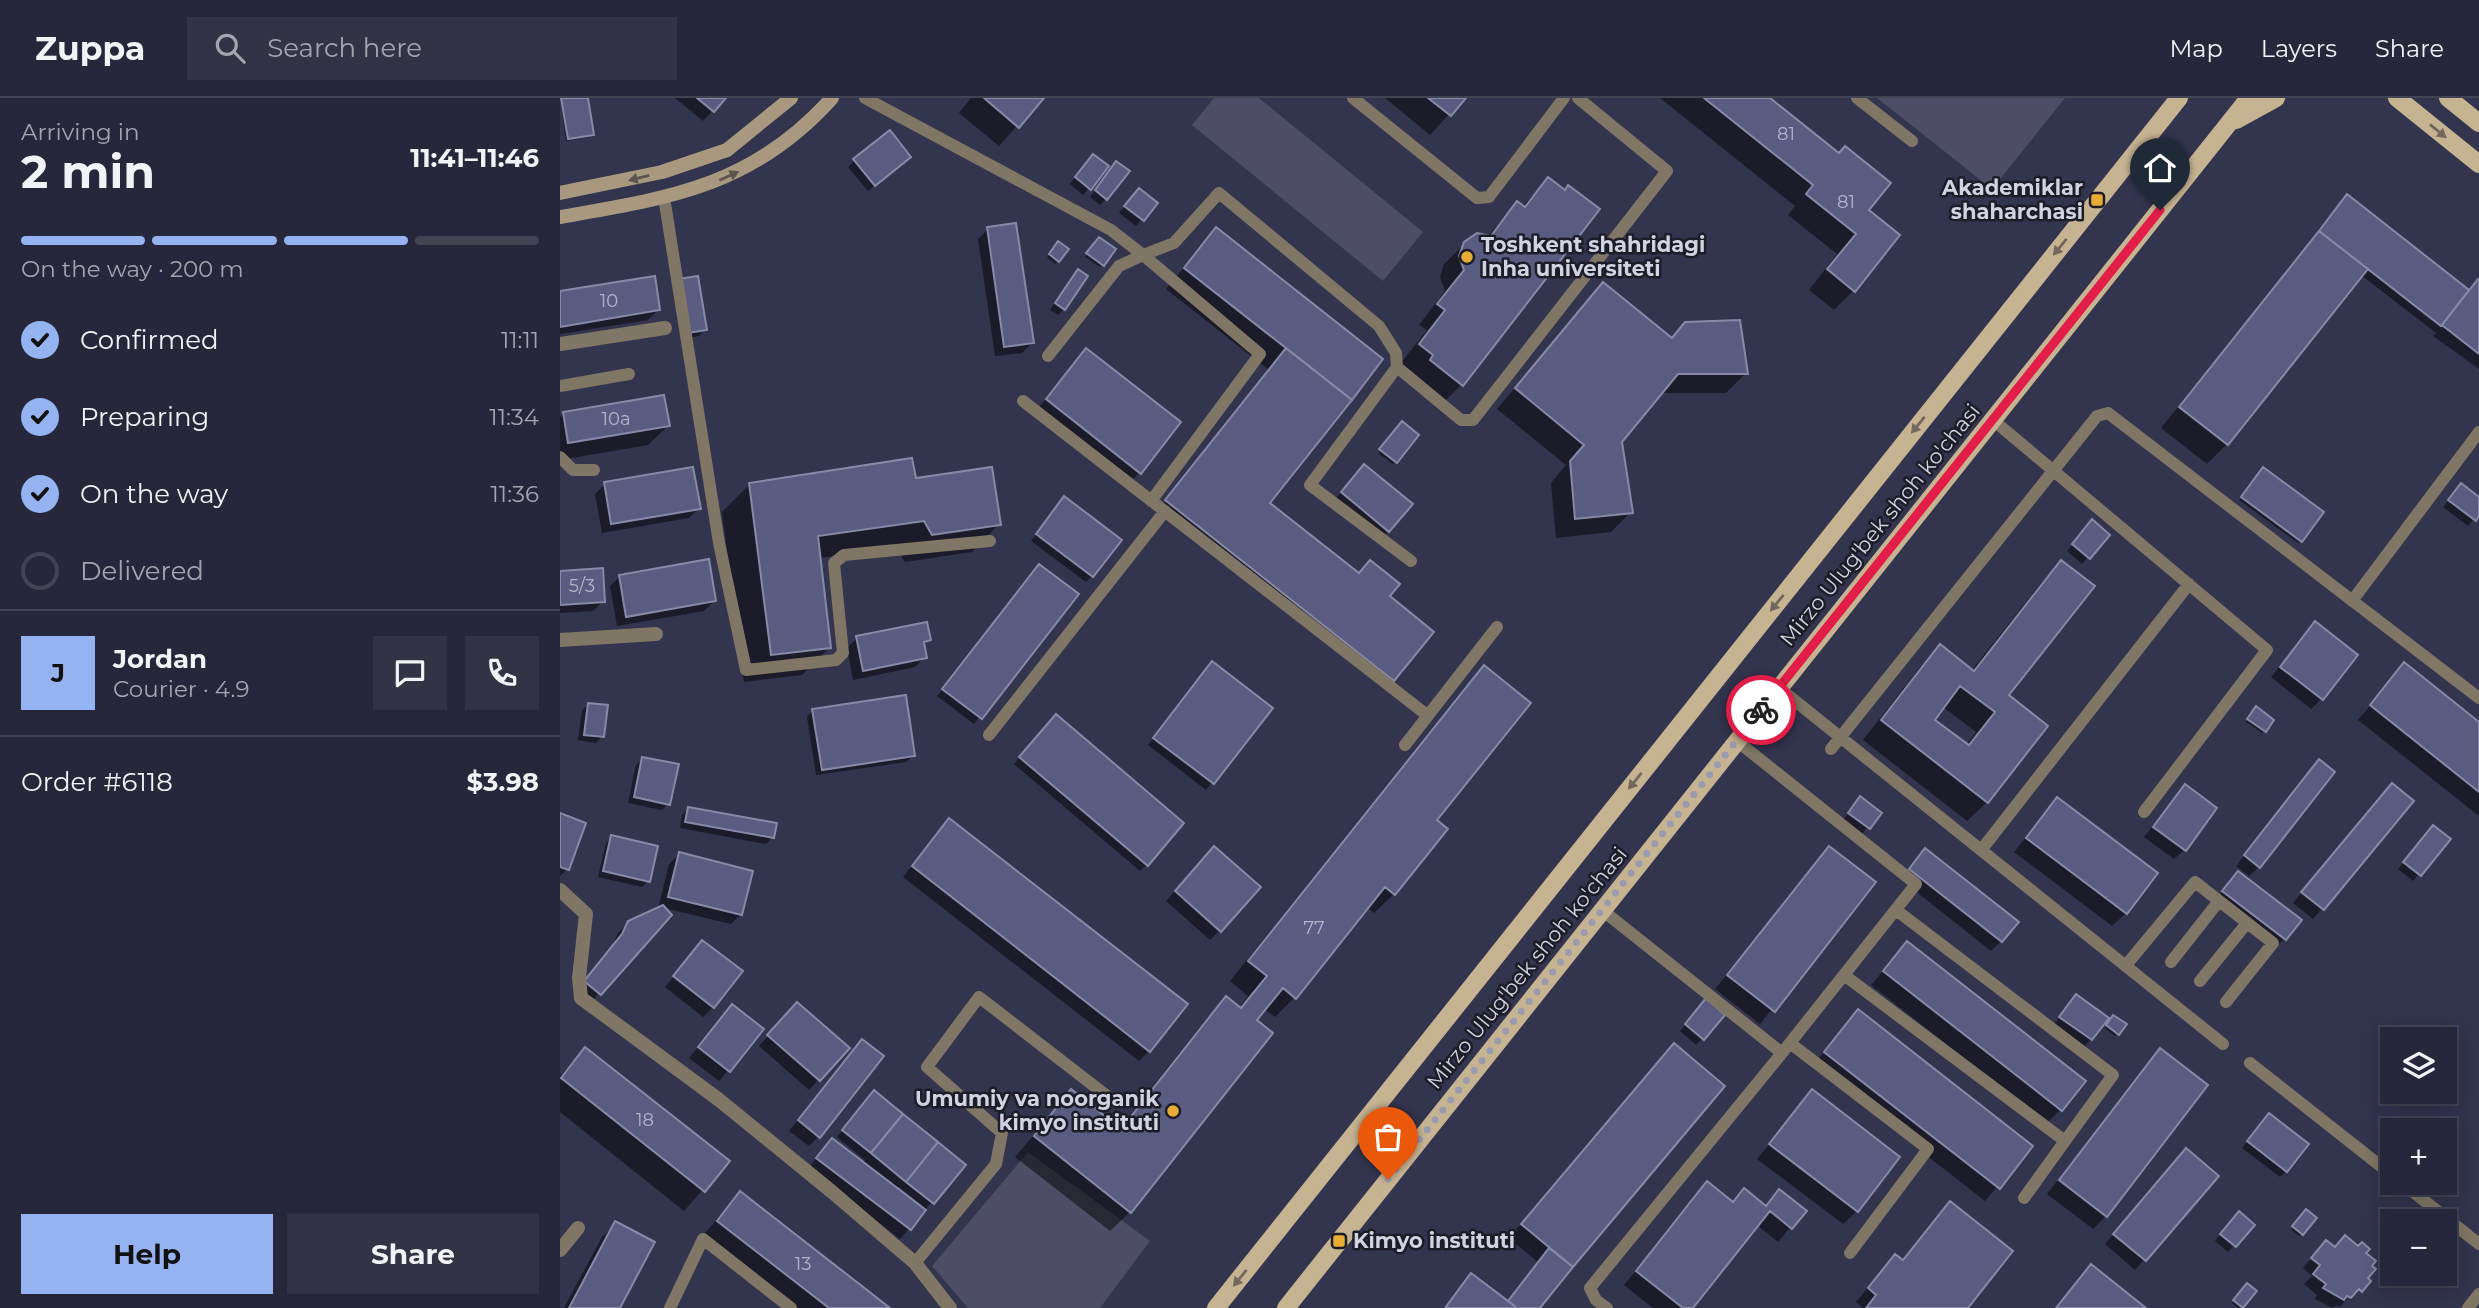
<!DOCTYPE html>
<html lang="en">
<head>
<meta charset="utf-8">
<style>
  :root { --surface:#26273a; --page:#323345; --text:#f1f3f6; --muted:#a4a5af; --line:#424454; --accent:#95b2f1 }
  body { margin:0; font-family:Montserrat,sans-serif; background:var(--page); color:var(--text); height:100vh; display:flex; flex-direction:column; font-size:26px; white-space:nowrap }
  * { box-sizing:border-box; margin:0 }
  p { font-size:23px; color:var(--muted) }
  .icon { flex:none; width:38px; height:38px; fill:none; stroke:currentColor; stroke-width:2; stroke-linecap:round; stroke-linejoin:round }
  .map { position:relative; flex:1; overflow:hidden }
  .panel { display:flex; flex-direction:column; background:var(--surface); width:560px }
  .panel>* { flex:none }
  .controls { position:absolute; left:1820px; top:929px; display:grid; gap:14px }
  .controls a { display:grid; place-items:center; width:77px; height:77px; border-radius:0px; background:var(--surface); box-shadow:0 4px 18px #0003,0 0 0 2px var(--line); font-size:35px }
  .pin { position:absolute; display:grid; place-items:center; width:60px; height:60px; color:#fff; margin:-72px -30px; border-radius:50% 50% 50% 0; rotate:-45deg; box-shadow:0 0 7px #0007 }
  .pin .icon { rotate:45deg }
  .courier { position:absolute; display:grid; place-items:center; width:70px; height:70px; margin:-35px; border:5px solid #e11d48; border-radius:50%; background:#fff; color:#222; box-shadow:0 2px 9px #0007 }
  .head em { font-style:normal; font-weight:700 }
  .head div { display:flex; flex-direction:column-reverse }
  .head { display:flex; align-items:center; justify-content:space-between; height:119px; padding:0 21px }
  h1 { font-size:46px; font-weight:700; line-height:52px }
  .bar { display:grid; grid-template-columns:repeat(4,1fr); gap:10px 7px; align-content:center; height:84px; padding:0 21px }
  .bar i { height:9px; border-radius:5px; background:var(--line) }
  .bar .on { background:var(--accent) }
  .bar p { grid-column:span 4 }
  .line { display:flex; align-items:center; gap:18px; padding:0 21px; border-top:2px solid var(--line) }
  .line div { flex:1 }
  .round { display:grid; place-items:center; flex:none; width:74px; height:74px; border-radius:0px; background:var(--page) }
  ol { padding:0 21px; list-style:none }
  li { display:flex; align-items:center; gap:21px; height:77px }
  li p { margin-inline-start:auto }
  li .icon { padding:7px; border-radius:50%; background:var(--accent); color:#111; stroke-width:4 }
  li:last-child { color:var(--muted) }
  li i { width:38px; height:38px; border:4px solid var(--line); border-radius:50% }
  .cta { display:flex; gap:14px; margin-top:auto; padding:14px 21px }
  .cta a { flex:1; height:80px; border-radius:0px; background:var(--accent); color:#111; font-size:28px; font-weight:700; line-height:80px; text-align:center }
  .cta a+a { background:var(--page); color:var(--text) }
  header { display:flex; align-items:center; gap:42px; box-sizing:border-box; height:98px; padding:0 35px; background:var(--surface); border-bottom:2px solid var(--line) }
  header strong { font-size:33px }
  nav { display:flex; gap:38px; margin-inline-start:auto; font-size:24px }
  .search { width:490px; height:63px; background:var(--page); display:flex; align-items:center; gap:18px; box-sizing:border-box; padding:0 24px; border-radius:0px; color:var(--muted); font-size:26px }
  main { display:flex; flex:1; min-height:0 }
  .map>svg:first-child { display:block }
  .green { fill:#4d4e65 }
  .shadow { fill:#0007; fill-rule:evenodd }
  .building { fill:#5a5b80; stroke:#8789a6; stroke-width:2; fill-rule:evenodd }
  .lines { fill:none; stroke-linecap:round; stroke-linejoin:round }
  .service { stroke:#7f7665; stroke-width:12 }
  .minor { stroke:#7f7665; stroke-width:14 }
  .secondary { stroke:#a7987f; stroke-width:14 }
  .primary { stroke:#c6b392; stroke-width:18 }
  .oneway { fill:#72685d }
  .oneway2 { fill:#5b544f }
  .done { stroke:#9a9bae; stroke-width:7; stroke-dasharray:0 12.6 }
  .route { stroke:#e11d48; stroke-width:9 }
  .poi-dot { fill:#e6ad36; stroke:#1d1d28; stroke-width:2.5 }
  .labels { text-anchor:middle; stroke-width:5; stroke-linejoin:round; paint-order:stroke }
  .number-label { font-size:18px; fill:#b3b4ca }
  .poi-label { font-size:21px; font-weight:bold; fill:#d1d2e2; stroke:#1d1d28; text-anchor:end }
  .street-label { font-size:21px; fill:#d1d2e2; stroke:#1d1d28 }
</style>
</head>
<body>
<header>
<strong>Zuppa</strong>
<div class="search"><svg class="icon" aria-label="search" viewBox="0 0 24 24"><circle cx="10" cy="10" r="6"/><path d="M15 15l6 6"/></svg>Search here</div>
<nav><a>Map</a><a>Layers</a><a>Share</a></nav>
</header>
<main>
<section class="panel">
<div class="head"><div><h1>2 min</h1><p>Arriving in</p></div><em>11:41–11:46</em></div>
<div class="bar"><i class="on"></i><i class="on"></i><i class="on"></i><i></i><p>On the way · 200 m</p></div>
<ol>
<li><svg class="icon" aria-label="check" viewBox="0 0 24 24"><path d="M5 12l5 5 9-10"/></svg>Confirmed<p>11:11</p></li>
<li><svg class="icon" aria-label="check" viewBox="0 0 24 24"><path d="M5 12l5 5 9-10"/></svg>Preparing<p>11:34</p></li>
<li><svg class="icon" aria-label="check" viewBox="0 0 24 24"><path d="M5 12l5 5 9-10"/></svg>On the way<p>11:36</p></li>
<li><i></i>Delivered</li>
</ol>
<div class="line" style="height:126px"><b class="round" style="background:var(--accent);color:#111">J</b><div><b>Jordan</b><p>Courier · 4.9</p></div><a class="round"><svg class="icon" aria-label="chat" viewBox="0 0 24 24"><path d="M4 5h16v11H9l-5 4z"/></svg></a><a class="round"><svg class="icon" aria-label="phone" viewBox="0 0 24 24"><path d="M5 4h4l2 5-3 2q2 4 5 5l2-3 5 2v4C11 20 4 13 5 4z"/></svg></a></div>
<div class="line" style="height:91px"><div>Order #6118</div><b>$3.98</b></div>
<div class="cta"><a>Help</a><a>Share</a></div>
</section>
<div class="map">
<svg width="1919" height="1210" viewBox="0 0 1919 1210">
  <rect width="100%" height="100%" fill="#33344d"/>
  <path class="green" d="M654 0H699L863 134 823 183 632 27Z
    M1317 0H1505L1432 91Z
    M468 1054 590 1143 540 1210H408L372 1168Z"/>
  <path class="shadow" d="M0 0H26L32 37 29 39 6 43Z
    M115 0H164L143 23Z
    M411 0H482L439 48 399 15Z
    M825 0H904L870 37Z
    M1100 0H1208L1306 113 1294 192 1274 212 1249 192 1277 156 1228 117 1235 108Z
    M295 62 343 65 308 93 288 69Z
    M527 64 529 90 523 97 510 86Z
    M550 71 546 101 540 107 530 99Z
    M988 81 902 286 882 306 840 266 867 232 859 227 885 193 880 179 884 166 905 145 927 139 958 105 962 109Z
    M573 98 595 105 576 128 559 115Z
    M1788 98 1908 194 1919 184V271L1873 238 1876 235 1801 177 1667 346 1647 366 1601 330Z
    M428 131 472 245 462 255 435 258 418 141Z
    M656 132 821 262 707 405 871 534 827 589 600 410 709 272 606 191Z
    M537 144 553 152 540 169 525 159Z
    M496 148 498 163 496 166 487 160Z
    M518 174 504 211 498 217 490 212Z
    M1044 186 1111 242 1186 275 1166 295H1100L1060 344 1071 414 1051 434 996 440 991 385 1006 367 937 311Z
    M113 189 145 232 139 238 121 241Z
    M0 195 98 212 88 222 0 236Z
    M526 252 579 375 566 388 474 315Z
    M4 316 108 328 88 347 0 362V319Z
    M840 328 836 364 833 366 818 355Z
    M1700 374 1741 443 1738 445 1679 402Z
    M795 378 828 433 818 443 772 405Z
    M355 382 439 426 412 454 345 464 336 450 259 460 269 550 242 577 184 584 162 414 190 386Z
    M45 386 139 410 129 420 42 435 35 396Z
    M1895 394 1919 401V415L1908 428 1883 409Z
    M498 407 532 478 526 484 471 443Z
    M1526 430 1528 459 1522 466 1507 453Z
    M1501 464 1446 597 1427 704 1407 723 1303 642 1361 568 1381 549 1411 573 1482 484ZM1383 609 1416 634 1406 647 1373 622Z
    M0 474 43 503 33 513 0 515Z
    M473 474 516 496 414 626 377 598Z
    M60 478 154 503 144 513 57 528 50 488Z
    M1755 526 1761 601 1751 611 1711 579Z
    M297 540 369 542 363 548 365 559 355 569 293 582 287 550Z
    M1845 567 1919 626V718L1798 622Z
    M924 569 875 722 834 796 814 815 807 809 734 900 715 919 704 911 570 1114 550 1133 455 1059 511 994 559 1031 647 920 666 901 679 910 688 898 670 883 905 589Z
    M646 572 711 610 646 692 588 647Z
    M28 606 42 638 36 645 18 642 22 613Z
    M253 612 353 658 346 664 256 677 247 619Z
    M1693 613 1704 633 1702 635 1686 624Z
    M489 625 587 766 580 773 454 666Z
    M83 661 108 706 102 712 68 705 76 667Z
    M1749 674 1699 769 1689 778 1676 768Z
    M1625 688 1624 752 1614 761 1584 739Z
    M1823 697 1852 703 1753 821 1733 805Z
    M1300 701 1319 715 1302 736 1283 722Z
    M1497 701 1566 815 1552 828 1454 754Z
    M128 711 213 739 206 746 120 730 122 717Z
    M0 717 7 771 0 778Z
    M380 733 589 953 579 963 343 779Z
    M1867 735 1888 741 1853 783 1838 771Z
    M52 739 88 783 82 789 38 779 46 745Z
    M1269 750 1314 785 1200 926 1155 891Z
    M1365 753 1441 843 1431 853 1340 781Z
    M119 756 181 816 171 826 104 810 30 906 15 894 52 848 58 835 69 824 98 811 109 766Z
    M644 760 660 832 650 842 606 803Z
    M1669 785 1740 822 1715 851 1654 804Z
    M142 844 153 909 143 919 105 889Z
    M1347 845 1500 1012 1487 1025 1311 887Z
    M1516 898 1531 941 1525 948 1494 926Z
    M172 908 202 931 159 983 129 960Z
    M1140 909 1142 941 1136 947 1120 933Z
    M1298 913 1471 1049 1425 1103 1252 968Z
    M228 916 287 950 249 992 199 948Z
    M1551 922 1558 935 1555 938 1545 930Z
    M302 943 259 1038 249 1048 229 1033Z
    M25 951 167 1064 124 1113 0 1014V978Z
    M1600 952 1546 1118 1533 1131 1487 1096Z
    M1101 961 1163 988 978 1210H883L912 1178 947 1205 979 1165 949 1140Z
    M1252 994 1297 1113 1283 1126 1197 1061Z
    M308 1001 404 1067 340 1141 248 1070 272 1042 302 1066 305 1062 277 1039ZM339 1089 355 1102 353 1104 336 1091Z
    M1703 1024 1726 1073 1720 1079 1682 1050Z
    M1616 1062 1656 1078 1575 1172 1545 1146Z
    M1147 1086 1172 1105 1184 1093 1204 1109 1219 1093 1244 1113 1218 1144 1197 1127 1131 1210H1093L1064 1187Z
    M180 1095 327 1210H224L138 1143Z
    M1391 1106 1406 1210H1303L1296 1204 1335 1158 1342 1163Z
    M1746 1114 1742 1136 1739 1138 1731 1132Z
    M1673 1122 1692 1127 1668 1154 1655 1143Z
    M56 1126 58 1210H4L42 1139Z
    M1774 1150 1804 1155 1806 1180 1809 1183 1791 1202 1788 1200 1780 1209 1777 1207 1772 1210 1755 1201 1757 1197 1744 1186 1752 1178 1743 1170 1757 1154Z
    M1684 1189 1695 1193 1681 1210H1678L1672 1205Z"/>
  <path class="building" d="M1 0H28L34 37 8 41Z
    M137 0H166L154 14Z
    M424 0H484L459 30Z
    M868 0H906L891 18Z
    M1144 0H1210L1279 55 1285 48 1331 85 1309 112 1340 137 1295 194 1267 171 1296 136 1246 96 1253 87Z
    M330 32 351 59 315 88 293 61Z
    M533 56 549 68 531 92 515 79Z
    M556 63 570 73 547 102 535 92Z
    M988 79 1005 92 1008 87 1040 111 903 288 870 262 873 257 859 246 885 212 877 206 904 172 899 158 904 144 917 135 931 138 957 103 965 109Z
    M579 90 598 105 584 123 564 108Z
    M1787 96 1909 192 1881 228 1759 133Z
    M456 125 474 245 444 249 427 129Z
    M656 129 823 261 792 302 624 170Z
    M1759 133 1808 171 1668 347 1619 309Z
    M539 139 556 151 544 168 526 155Z
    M498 143 509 151 499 164 489 156Z
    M518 171 528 178 505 212 495 205Z
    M95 178 100 212 0 229V193Z
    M138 178 147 232 127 235 118 181Z
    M1918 181 1919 182V256L1882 227Z
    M1043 184 1112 240 1125 224 1180 222 1188 276H1118L1062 344 1073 415 1015 421 1010 363 1024 347 955 290Z
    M526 250 621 324 581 376 486 301Z
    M726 250 792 302 710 405 799 475 810 462 840 486 830 498 874 534 834 583 605 402Z
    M104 297 110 328 8 345 3 314Z
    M842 323 859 337 837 365 819 351Z
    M352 360 356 380 432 369 441 427 372 437 364 423 258 438 271 550 211 557 189 385Z
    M804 366 853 406 829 434 781 394Z
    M133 369 141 411 51 426 44 384Z
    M1703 369 1764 414 1742 444 1681 399Z
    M1901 385 1919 399V418L1916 423 1888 402Z
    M504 398 562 442 533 479 476 436Z
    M1532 421 1550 437 1530 461 1512 446Z
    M149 461 156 503 66 519 59 477Z
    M1501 462 1535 488 1449 597 1488 628 1428 705 1321 622 1380 546 1414 573ZM1400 588 1435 614 1409 647 1375 622Z
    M479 466 519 496 422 621 382 591Z
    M43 470 45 504 0 507V473Z
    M1755 523 1798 557 1763 602 1720 569Z
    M367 524 371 542 364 544 367 560 303 573 296 538Z
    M652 563 713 610 654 686 593 640Z
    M1844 564 1919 624V694L1810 607Z
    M924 567 971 605 877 722 888 731 835 797 825 789 736 901 723 890 697 922 713 935 571 1115 474 1038 511 991 561 1031 666 898 681 910 707 878 688 863Z
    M346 597 355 658 262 672 252 611Z
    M28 605 48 607 44 639 24 637Z
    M1696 608 1714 622 1706 634 1687 621Z
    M496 616 624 725 588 768 459 659Z
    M82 659 119 666 110 707 74 699Z
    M1759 661 1775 674 1700 770 1684 757Z
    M1832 685 1854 703 1764 812 1741 794Z
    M1625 686 1657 710 1626 753 1593 729Z
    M1300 698 1322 715 1310 731 1288 715Z
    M1497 699 1598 775 1567 816 1466 740Z
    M128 709 217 725 214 740 125 724Z
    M0 715 26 725 9 772 0 769Z
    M389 720 628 906 590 954 352 768Z
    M1873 727 1891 741 1861 778 1843 764Z
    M51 737 98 748 90 784 43 773Z
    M654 748 701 789 661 834 615 793Z
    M1269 748 1316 784 1215 914 1167 877Z
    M1365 750 1459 824 1442 844 1349 771Z
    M119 754 193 773 182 817 108 799Z
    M1678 773 1742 822 1726 842 1662 793Z
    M103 807 112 817 41 897 24 883 62 836 68 823Z
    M142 842 183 873 154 910 113 878Z
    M1347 843 1526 983 1502 1013 1323 873Z
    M1516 896 1549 920 1532 942 1499 919Z
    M1146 900 1165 917 1144 942 1125 926Z
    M237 904 290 950 260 983 207 937Z
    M172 906 204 931 170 974 138 949Z
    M1298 911 1473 1048 1440 1091 1264 954Z
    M1553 917 1567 926 1559 937 1546 927Z
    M302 941 324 958 260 1040 238 1022Z
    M1114 945 1165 988 1013 1169 961 1126Z
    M25 949 170 1063 145 1094 1 980Z
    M1600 950 1648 987 1547 1119 1499 1082Z
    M1252 991 1340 1059 1298 1114 1209 1046Z
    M314 992 343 1016 311 1055 282 1032Z
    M1709 1015 1749 1046 1727 1074 1687 1043Z
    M343 1016 378 1044 346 1084 311 1055Z
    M272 1040 366 1112 351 1132 256 1060Z
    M378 1044 406 1067 374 1106 346 1084Z
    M1626 1050 1659 1078 1586 1163 1553 1136Z
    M1147 1083 1173 1104 1184 1090 1206 1108 1219 1091 1247 1113 1232 1131 1210 1113 1133 1210H1123L1076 1173Z
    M180 1093 330 1210H269L157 1123Z
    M1390 1103 1453 1153 1408 1210H1306L1316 1197 1308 1190 1335 1156 1343 1162Z
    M1746 1111 1757 1120 1743 1137 1732 1128Z
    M1679 1113 1695 1127 1676 1149 1660 1136Z
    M55 1123 95 1144 60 1210H9Z
    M1785 1137 1798 1148 1802 1144 1810 1151 1806 1155 1816 1163 1812 1168 1816 1171 1808 1180 1811 1183 1802 1194 1799 1191 1791 1200 1787 1198 1784 1202 1763 1190 1766 1186 1753 1176 1760 1167 1751 1160 1766 1142 1775 1149Z
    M989 1150 1013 1169 980 1210H957L948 1203Z
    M1531 1166 1586 1210H1496Z
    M911 1175 948 1203 957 1210H885Z
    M1687 1185 1697 1193 1683 1210 1673 1202Z"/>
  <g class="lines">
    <path class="service" d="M305 0 551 132 583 157 614 145 659 95 819 228 836 255 837 269 750 387 851 463
      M793 0 917 100 929 99 1004 0
      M1297 0 1352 43
      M104 99 159 445 186 572 276 562 283 555 274 465 284 457 430 443
      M488 258 559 168 583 157 700 256 591 403
      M837 269 901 322H913L1107 73 1018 0
      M0 288 69 276
      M463 303 867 617
      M1433 322 1707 552 1584 714
      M0 359 13 372H34
      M1792 503 1919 334
      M1219 590 1663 946
      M429 637 605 413
      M1177 643 1356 786 1222 955
      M845 647 937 529
      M1271 651 1537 318 1548 315 1919 600
      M1422 751 1629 486
      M1042 812 1222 955 1030 1190 1036 1202 1047 1210
      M1611 864 1659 803
      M1567 866 1635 784 1713 845 1666 904
      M1284 877 1505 1043 1553 977 1336 812
      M1640 883 1687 825
      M1230 945 1368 1051 1290 1155
      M1690 965 1832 1077
      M1842 1085 1919 1146
      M1464 1100 1505 1043
      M355 1165 436 1066 442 1035 367 969 419 899 551 1001
      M110 1210 143 1141 231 1210
      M1908 1210 1919 1196"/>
    <path class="minor" d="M0 246 105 230
      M0 542 96 536
      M0 792 26 816 19 880 21 900 158 1001 271 1093 355 1165 390 1210
      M0 1152 18 1130"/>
    <path class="secondary" d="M0 95 102 74 167 52 231 0
      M0 119C111 100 193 88 272 0"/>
    <path class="primary" d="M1837 0 1919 66
      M1888 0 1919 25
      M1676 22 1716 0
      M656 1210 1619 0
      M726 1210 1689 0"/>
  </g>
  <defs><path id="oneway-solid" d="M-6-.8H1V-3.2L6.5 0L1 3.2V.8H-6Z" transform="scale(1.75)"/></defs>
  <g class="oneway">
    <use href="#oneway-solid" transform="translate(1878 33) rotate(39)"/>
    <use href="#oneway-solid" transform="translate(1500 149) rotate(129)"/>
    <use href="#oneway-solid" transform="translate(1358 327) rotate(129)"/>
    <use href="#oneway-solid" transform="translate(1217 505) rotate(129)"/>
    <use href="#oneway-solid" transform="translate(1075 683) rotate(129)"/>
    <use href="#oneway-solid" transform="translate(680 1180) rotate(129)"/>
  </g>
  <g class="oneway2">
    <use href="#oneway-solid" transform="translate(169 78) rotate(-24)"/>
    <use href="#oneway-solid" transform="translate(79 80) rotate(166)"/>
  </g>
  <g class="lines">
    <path class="done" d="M828 1081 1201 612"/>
    <path class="route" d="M1201 612 1600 112"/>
  </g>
  <g class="poi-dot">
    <rect x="1530" y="95" width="14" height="14" rx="3.5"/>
    <circle cx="907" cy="159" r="7"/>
    <circle cx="613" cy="1013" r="7"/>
    <rect x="772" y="1136" width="14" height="14" rx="3.5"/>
  </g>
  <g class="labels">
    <g class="number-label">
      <text x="1226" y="42">81</text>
      <text x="1286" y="110">81</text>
      <text x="49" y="209">10</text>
      <text x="56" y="327">10а</text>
      <text x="22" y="494">5/3</text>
      <text x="754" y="836">77</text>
      <text x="85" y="1028">18</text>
      <text x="243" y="1172">13</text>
    </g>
    <g class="poi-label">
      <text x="1523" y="97">Akademiklar<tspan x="1523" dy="24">shaharchasi</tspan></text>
      <text x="921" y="154" text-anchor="start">Toshkent shahridagi<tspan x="921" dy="24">Inha universiteti</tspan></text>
      <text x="599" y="1008">Umumiy va noorganik<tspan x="599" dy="24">kimyo instituti</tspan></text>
      <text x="793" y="1150" text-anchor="start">Kimyo instituti</text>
    </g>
    <g class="street-label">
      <text transform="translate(1320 427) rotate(-51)" y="7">Mirzo Ulug'bek shoh ko'chasi</text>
      <text transform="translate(967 870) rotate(-51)" y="7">Mirzo Ulug'bek shoh ko'chasi</text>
    </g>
  </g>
</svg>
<div class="controls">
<a><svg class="icon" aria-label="layers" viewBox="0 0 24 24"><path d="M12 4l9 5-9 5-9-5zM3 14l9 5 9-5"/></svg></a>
<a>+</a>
<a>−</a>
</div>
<div class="pin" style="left:828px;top:1081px;background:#ea580c"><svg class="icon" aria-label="bag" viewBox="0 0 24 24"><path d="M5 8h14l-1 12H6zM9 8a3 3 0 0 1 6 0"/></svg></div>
<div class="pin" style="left:1600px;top:112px;background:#1f2937"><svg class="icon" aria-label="home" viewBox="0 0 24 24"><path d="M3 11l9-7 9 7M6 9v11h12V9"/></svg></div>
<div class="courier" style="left:1201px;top:612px"><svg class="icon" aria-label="bike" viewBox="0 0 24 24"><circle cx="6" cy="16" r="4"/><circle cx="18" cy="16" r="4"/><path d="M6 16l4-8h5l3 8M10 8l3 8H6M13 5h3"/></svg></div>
</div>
</main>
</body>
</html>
